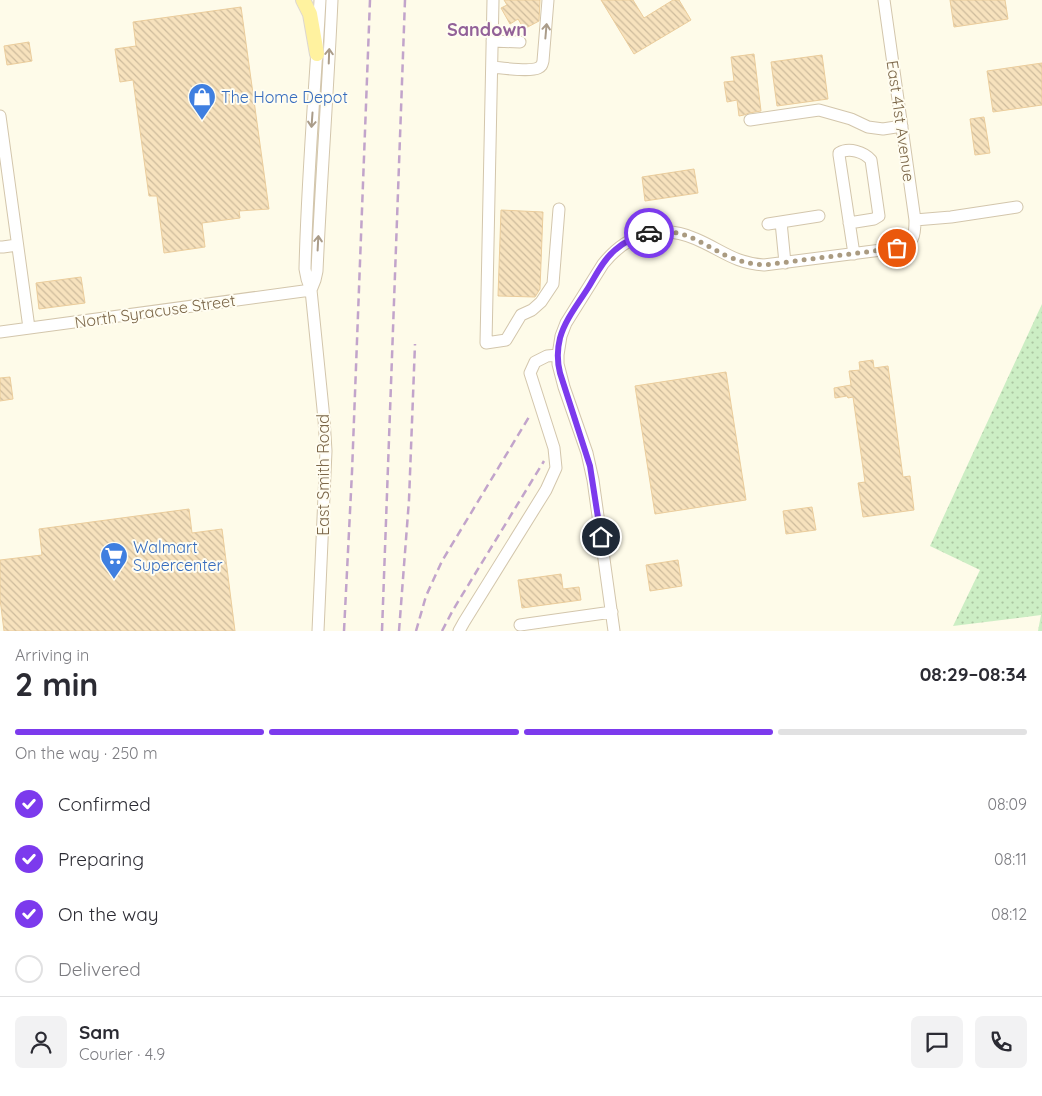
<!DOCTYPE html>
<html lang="en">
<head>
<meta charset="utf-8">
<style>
  :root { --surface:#fff; --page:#f2f2f3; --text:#2b2b33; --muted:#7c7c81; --line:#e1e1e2; --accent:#7c3aed }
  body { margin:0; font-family:Quicksand,sans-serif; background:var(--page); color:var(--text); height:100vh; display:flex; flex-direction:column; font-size:19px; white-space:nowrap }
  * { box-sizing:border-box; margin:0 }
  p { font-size:16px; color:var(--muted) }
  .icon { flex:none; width:28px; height:28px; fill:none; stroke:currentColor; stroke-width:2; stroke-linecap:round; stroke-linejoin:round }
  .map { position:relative; height:631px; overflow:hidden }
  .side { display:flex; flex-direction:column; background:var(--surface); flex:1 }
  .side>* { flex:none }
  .pin { position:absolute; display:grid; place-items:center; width:42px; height:42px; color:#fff; margin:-21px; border:2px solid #fff; border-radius:50%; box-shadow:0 1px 5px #0007 }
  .courier { position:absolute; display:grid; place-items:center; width:50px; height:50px; margin:-25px; border:4px solid #7c3aed; border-radius:50%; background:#fff; color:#222; box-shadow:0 1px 6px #0007 }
  .summary em { font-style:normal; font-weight:800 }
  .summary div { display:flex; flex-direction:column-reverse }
  .summary { display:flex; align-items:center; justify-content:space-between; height:85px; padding:0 15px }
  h1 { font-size:32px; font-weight:800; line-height:38px }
  .bar { display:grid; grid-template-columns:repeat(4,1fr); gap:8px 5px; align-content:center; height:60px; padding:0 15px }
  .bar i { height:6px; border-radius:4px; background:var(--line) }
  .bar .selected { background:var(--accent) }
  .bar p { grid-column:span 4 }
  .line { display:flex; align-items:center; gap:12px; padding:0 15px; border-top:1px solid var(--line) }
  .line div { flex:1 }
  .round { display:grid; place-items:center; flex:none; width:52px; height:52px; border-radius:8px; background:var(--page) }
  ol { padding:0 15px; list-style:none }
  li { display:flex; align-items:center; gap:15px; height:55px }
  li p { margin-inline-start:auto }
  li .icon { padding:5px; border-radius:50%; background:var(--accent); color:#fff; stroke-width:4 }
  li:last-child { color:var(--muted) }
  li i { width:28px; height:28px; border:2px solid var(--line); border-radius:50% }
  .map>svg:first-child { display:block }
  .grass { fill:url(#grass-dots) }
  .building { fill:url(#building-back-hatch); stroke:#ebcd9c }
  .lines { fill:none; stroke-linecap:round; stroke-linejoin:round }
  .minor-casing { stroke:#d3c6ac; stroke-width:13 }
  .major-casing { stroke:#ddd7d0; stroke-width:16 }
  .minor { stroke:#fff; stroke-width:11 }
  .major { stroke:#fff29f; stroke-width:14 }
  .rail { stroke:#c2a4cb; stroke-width:2.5; stroke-dasharray:8 5; stroke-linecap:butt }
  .oneway { stroke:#aa9c89 }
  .done { stroke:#aa9b81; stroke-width:5; stroke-dasharray:0 9 }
  .route { stroke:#7c3aed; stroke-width:6 }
  .labels { text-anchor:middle; stroke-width:4; stroke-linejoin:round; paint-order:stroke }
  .shop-label { font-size:16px; fill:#366cbe; stroke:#fffdf1; text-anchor:start }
  .street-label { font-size:16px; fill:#7c6749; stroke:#fffdf1 }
  .neighbourhood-label { font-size:18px; font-weight:bold; fill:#926198; stroke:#fffdf1 }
</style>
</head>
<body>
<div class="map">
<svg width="1042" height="631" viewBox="0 0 1042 631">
  <defs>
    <pattern id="grass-dots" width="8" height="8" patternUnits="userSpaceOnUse" patternTransform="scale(1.25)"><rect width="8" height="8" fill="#cceec4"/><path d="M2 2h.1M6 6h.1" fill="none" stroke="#abc5a1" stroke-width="1.8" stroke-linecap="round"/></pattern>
    <pattern id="building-back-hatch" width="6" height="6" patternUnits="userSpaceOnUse" patternTransform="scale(1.25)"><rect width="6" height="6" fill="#f7e2bd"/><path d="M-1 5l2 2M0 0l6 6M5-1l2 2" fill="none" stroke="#cdbb9c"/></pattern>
  </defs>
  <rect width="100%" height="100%" fill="#fefbe9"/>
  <path class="grass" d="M1042 304V631H1038L1041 615 953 626 980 570 930 546Z"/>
  <path class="building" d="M504 0H540L539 21 524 29 518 19 510 24 501 8 507 5Z
    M601 0H633L644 18 673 0H679L691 20 634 54Z
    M950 0H1005L1008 19 954 27Z
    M241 7 269 209 239 211 240 218 202 223 205 247 164 253 157 196H149L133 80 120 82 115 49 136 46 133 22Z
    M29 42 32 61 7 65 4 46Z
    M754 54 761 111 749 113 744 115 739 116 737 100 727 102 724 82 734 81 731 57Z
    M822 55 828 99 777 106 771 62Z
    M1042 63V105L993 112 987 71Z
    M984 117 990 153 975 155 970 119Z
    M694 169 698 193 645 201 642 177Z
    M501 210 543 212 540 289 535 297 498 296Z
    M81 277 85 303 39 309 36 283Z
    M873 360 874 368 888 366 903 477 910 476 914 510 863 517 858 483 865 482 853 397 848 398 847 396 835 398 834 388 851 385 849 371 860 370 859 362Z
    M726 372 746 500 655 514 635 386Z
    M10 377 13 399 0 401V378Z
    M812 507 816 530 786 534 783 511Z
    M189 509 192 533 222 529 235 631H4L0 599V560L42 555 39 529Z
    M678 560 682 586 650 591 646 565Z
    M561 574 563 589 579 587 581 600 522 608 518 580Z"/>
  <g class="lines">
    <defs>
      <path id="minor" d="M493 0 486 343 506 340 521 315 532 310 541 302 553 284 559 209
        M492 41 520 42
        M492 67C502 68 530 72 538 68 542 66 542 65 543 61L548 0
        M0 116 29 328
        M750 120 819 110 851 119 868 127 883 129 902 126
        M915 220 951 217 1017 207
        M781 222 785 263
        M849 223 874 219 879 216 871 160C864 152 849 147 839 153V155L854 254
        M768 224 819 216
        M0 247H3L17 245
        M311 290 315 280 317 271C321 181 328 90 332 0
        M0 332 311 290
        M520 625 612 612
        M318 631 326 451 324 419 311 290 307 279 305 269C307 179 315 90 320 0
        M459 631 464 622 546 490 556 468 554 448 530 373 535 362 547 356 558 355
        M614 631 593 480 587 453 564 387 558 364V355L561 336 566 323 603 264C627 234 660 223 696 239 722 250 734 263 764 265L897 248C914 244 915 236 915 220L884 0"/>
      <path id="major" d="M303 0 310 14 317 54"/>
    </defs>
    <use href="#minor" class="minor-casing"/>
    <use href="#major" class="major-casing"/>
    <use href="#minor" class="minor"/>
    <use href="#major" class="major"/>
    <path class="rail" d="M344 631 352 472 370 0
      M382 631 405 0
      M399 631 409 500 415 344
      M416 631 426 596 442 561 529 417
      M442 631 453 610 544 461"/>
  </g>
  <defs><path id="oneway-shaft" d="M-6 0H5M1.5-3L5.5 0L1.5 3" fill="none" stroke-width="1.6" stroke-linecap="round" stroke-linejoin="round" transform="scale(1.25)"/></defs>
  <g class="oneway">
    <use href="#oneway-shaft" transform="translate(546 31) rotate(-85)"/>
    <use href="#oneway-shaft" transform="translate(329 56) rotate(-88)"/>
    <use href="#oneway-shaft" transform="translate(312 120) rotate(94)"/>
    <use href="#oneway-shaft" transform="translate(318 243) rotate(-87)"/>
  </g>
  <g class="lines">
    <path class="done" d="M649 233C683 227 698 242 727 256 739 261 751 264 764 265L897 248"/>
    <path class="route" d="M601 537 590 466 560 373C557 361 557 350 560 338 565 320 578 304 588 288 596 275 603 260 615 250 625 241 637 236 649 233"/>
  </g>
  <defs>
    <symbol id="shop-pin" viewBox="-11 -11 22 30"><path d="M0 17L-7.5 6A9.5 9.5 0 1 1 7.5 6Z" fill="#3f7fe0" stroke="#fffdf1"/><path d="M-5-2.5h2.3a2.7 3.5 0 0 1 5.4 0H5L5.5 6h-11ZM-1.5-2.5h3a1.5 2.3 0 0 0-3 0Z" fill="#fff"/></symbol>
    <symbol id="supermarket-pin" viewBox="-11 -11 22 30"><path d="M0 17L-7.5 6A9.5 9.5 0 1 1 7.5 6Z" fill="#3f7fe0" stroke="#fffdf1"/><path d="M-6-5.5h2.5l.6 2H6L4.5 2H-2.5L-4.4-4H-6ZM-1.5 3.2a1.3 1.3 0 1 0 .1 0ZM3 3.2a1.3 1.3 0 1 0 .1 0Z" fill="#fff"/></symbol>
  </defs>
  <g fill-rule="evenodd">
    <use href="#shop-pin" x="186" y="81" width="32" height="43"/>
    <use href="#supermarket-pin" x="98" y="540" width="32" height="43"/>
  </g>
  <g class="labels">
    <g class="shop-label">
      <text x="221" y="103">The Home Depot</text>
      <text x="133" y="553">Walmart<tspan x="133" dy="18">Supercenter</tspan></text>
    </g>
    <g class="street-label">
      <text transform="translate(901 121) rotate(82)" y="6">East 41st Avenue</text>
      <text transform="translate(155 311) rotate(-8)" y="6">North Syracuse Street</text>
      <text transform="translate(323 475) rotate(-90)" y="6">East Smith Road</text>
    </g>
    <g class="neighbourhood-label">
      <text x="487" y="36">Sandown</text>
    </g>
  </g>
</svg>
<div class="pin" style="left:897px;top:248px;background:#ea580c"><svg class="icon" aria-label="bag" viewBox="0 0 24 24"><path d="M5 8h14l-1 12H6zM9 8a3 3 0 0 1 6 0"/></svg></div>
<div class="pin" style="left:601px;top:537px;background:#1f2937"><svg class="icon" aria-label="home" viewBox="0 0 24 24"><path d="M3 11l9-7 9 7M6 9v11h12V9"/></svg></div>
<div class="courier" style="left:649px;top:233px"><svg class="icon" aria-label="car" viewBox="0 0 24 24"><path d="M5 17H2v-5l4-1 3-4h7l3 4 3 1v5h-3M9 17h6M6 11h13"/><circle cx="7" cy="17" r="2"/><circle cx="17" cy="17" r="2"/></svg></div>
</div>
<section class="side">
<div class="summary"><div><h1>2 min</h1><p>Arriving in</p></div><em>08:29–08:34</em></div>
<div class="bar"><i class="selected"></i><i class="selected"></i><i class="selected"></i><i></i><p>On the way · 250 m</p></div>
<ol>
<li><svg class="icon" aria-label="check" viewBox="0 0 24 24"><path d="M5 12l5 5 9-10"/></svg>Confirmed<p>08:09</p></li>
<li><svg class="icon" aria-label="check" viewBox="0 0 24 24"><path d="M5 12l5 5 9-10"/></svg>Preparing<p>08:11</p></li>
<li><svg class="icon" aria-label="check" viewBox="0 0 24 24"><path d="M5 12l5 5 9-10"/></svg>On the way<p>08:12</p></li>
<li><i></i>Delivered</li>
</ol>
<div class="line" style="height:90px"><a class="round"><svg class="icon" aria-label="person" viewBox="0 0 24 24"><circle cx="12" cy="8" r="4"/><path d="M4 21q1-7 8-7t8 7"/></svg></a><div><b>Sam</b><p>Courier · 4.9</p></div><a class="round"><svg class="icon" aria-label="chat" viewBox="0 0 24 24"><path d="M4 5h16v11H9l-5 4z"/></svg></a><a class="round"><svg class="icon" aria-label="phone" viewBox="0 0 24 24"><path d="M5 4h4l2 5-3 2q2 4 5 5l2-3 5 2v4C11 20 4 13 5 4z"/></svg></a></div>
</section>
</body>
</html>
